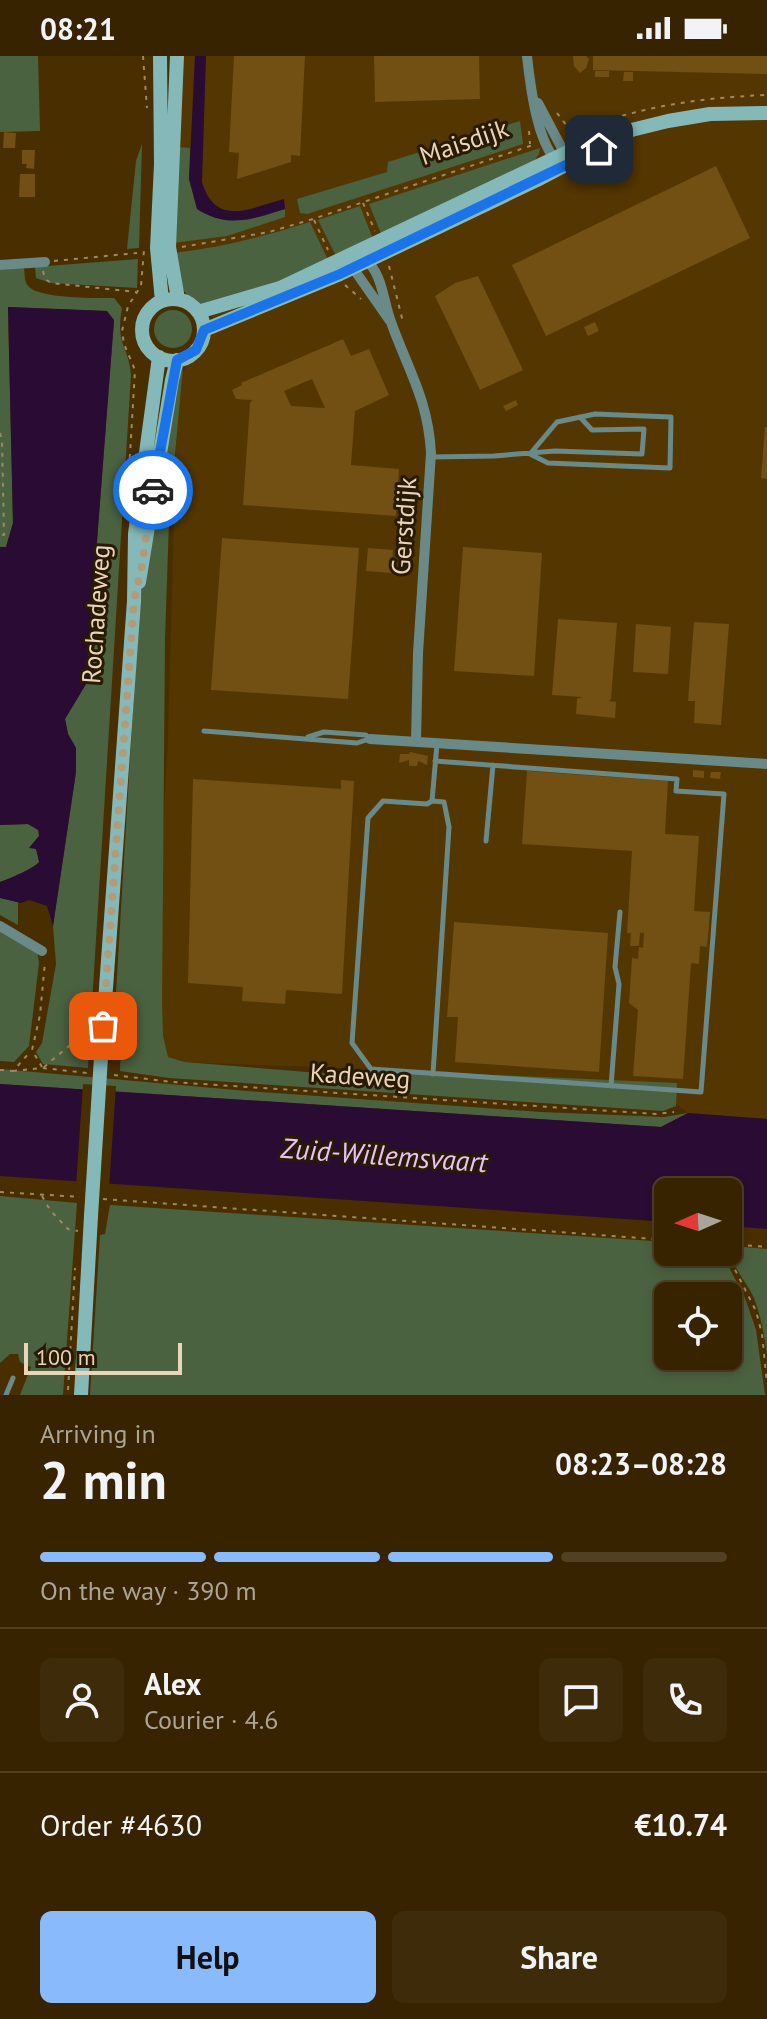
<!DOCTYPE html>
<html lang="en">
<head>
<meta charset="utf-8">
<style>
  :root { --surface:#372300; --page:#3e2b0a; --text:#f1f3f6; --muted:#aaa499; --line:#514022; --accent:#89bafc }
  body { margin:0; font-family:"PT Sans",sans-serif; background:var(--page); color:var(--text); height:100vh; display:flex; flex-direction:column; font-size:30px; white-space:nowrap }
  * { box-sizing:border-box; margin:0 }
  p { font-size:26px; color:var(--muted) }
  .icon { flex:none; width:44px; height:44px; fill:none; stroke:currentColor; stroke-width:2; stroke-linecap:round; stroke-linejoin:round }
  .map { position:relative; height:1339px; overflow:hidden }
  .details { display:flex; flex-direction:column; background:var(--surface); flex:1 }
  .details>* { flex:none }
  .needle { width:52px; rotate:267deg }
  .controls { position:absolute; left:654px; top:1122px; display:grid; gap:16px }
  .controls a { display:grid; place-items:center; width:88px; height:88px; border-radius:12px; background:var(--surface); box-shadow:0 4px 12px #0003,0 0 0 2px var(--line); font-size:40px }
  .scale { position:absolute; left:24px; bottom:20px; width:158px; box-sizing:border-box; padding-left:8px; border:4px solid #e9d5b9; border-top:0; font-size:22px; line-height:28px; white-space:nowrap; color:#e9d5b9; -webkit-text-stroke:6px #281a03; paint-order:stroke }
  .pin { position:absolute; display:grid; place-items:center; width:68px; height:68px; color:#fff; margin:-34px; border-radius:16px; box-shadow:0 4px 12px #0006 }
  .courier { position:absolute; display:grid; place-items:center; width:80px; height:80px; margin:-40px; border:6px solid #1a73e8; border-radius:50%; background:#fff; color:#222; box-shadow:0 2px 10px #0007 }
  .head em { font-style:normal; font-weight:800 }
  .head div { display:flex; flex-direction:column-reverse }
  .head { display:flex; align-items:center; justify-content:space-between; height:136px; padding:0 40px }
  h1 { font-size:52px; font-weight:800; line-height:60px }
  .bar { display:grid; grid-template-columns:repeat(4,1fr); gap:12px 8px; align-content:center; height:96px; padding:0 40px }
  .bar i { height:10px; border-radius:6px; background:var(--line) }
  .bar .selected { background:var(--accent) }
  .bar p { grid-column:span 4 }
  .line { display:flex; align-items:center; gap:20px; padding:0 40px; border-top:2px solid var(--line) }
  .line div { flex:1 }
  .round { display:grid; place-items:center; flex:none; width:84px; height:84px; border-radius:12px; background:var(--page) }
  .primary-button { display:flex; gap:16px; margin-top:auto; padding:16px 40px }
  .primary-button a { flex:1; height:92px; border-radius:12px; background:var(--accent); color:#111; font-size:32px; font-weight:800; line-height:92px; text-align:center }
  .primary-button a+a { background:var(--page); color:var(--text) }
  .status { display:flex; justify-content:space-between; align-items:center; height:56px; padding:0 40px; background:var(--surface); direction:ltr }
  .status svg { height:22px; fill:currentColor }
  .map>svg:first-child { display:block }
  .built { fill:#543700 }
  .green { fill:#4b6241; fill-rule:evenodd }
  .water { fill:#290b34 }
  .pier { fill:#492f00 }
  .building { fill:#724f13; fill-rule:evenodd }
  .lines { fill:none; stroke-linecap:round; stroke-linejoin:round }
  .path { stroke:#9f8863; stroke-width:2; stroke-dasharray:4 6; stroke-linecap:butt }
  .lane { stroke:#698a89; stroke-width:5 }
  .street { stroke:#698a89; stroke-width:10 }
  .secondary { stroke:#85b9b9; stroke-width:14 }
  .secondary-bridge { stroke:#85b9b9; stroke-width:14 }
  .done { stroke:#b19b78; stroke-width:8; stroke-dasharray:0 14.4 }
  .route { stroke:#1a73e8; stroke-width:10 }
  .labels { text-anchor:middle; stroke-width:6; stroke-linejoin:round; paint-order:stroke }
  .street-label { font-size:26px; fill:#e9d5b9; stroke:#281a03 }
  .water-label { font-size:28px; font-style:italic; fill:#eac1fa; stroke:#281a03 }
</style>
</head>
<body>
<div class="status"><b>08:21</b><svg viewBox="0 0 49 12"><path d="M0 12V9h3v3zM5 12V6h3v6zM10 12V3h3v9zM15 12V0h3v12zM26 1h20v11H26zM47 4h2v5h-2z"/></svg></div>
<div class="map">
<svg width="767" height="1339" viewBox="0 0 767 1339">
  <rect width="100%" height="100%" fill="#492f00"/>
  <path class="built" d="M182 0H767V1063L688 1057 652 1030 345 1012 151 1005 168 683 178 322 217 270 174 192Z"/>
  <path class="green" d="M0 0H38L40 75 0 76Z
    M520 65 523 88 307 158 300 157 297 143 387 116 388 106Z
    M142 88 139 192 127 193 136 105Z
    M177 91 190 92 189 123 197 153 247 164 285 153V161L227 180 173 187Z
    M540 92 539 98 534 105 382 180 369 148Z
    M360 150 373 183 335 198 318 164Z
    M310 166 329 206 284 225 206 250C178 242 180 222 173 197 220 192 265 180 310 166Z
    M138 203 137 232 51 227 36 222 35 211Z
    M24 212C25 219 24 226 29 231 42 243 96 242 114 242L122 252C115 289 129 290 131 319L88 1012 43 1008 36 996 42 987 56 908 53 870 76 716V692L68 678 65 663 86 628 114 265 107 255 8 251 13 467 6 491H0V214Z
    M154 273a19 19 0 1 1 38 0a19 19 0 1 1-38 0Z
    M183 310 169 465 165 582 162 947 163 980 168 1001 184 1006 357 1020 358 1013 677 1027 676 1050 663 1055 169 1022 120 1015 121 987H113L140 536 178 316Z
    M28 768 39 774V780L30 791 36 792 40 806C34 813 10 823 0 826V769Z
    M0 842 18 846V869L0 859Z
    M0 874 37 894 39 907 29 990 14 1006 0 1005Z
    M0 1013 247 1035 541 1056 664 1061 688 1057 661 1071 0 1028Z
    M0 1140 77 1147 63 1339H20L31 1311 20 1306 18 1298H10L0 1307Z
    M110 1149 668 1186V1196H721L745 1242 756 1274 765 1339H90L100 1179 105 1178ZM668 1240H728V1300H668Z
    M733 1190 767 1193V1298C764 1278 761 1260 754 1242 747 1226 728 1208 733 1190Z"/>
  <path class="water" d="M195 0H206L202 126C216 172 250 152 284 143L285 153C253 163 227 173 197 153L189 123Z
    M8 251 107 255 114 264 86 628 65 663 68 678 76 692V716L53 870 47 850 29 844 21 847 0 842V826C9 823 34 812 39 806L36 793 29 792 39 780 38 774 28 768 0 769V491H6L13 467Z
    M0 1028 661 1071 688 1057 767 1063V1173L728 1170V1136H668V1166L0 1120Z"/>
  <path class="pier" d="M83 1028 116 1030 109 1133 76 1130Z"/>
  <path class="building" d="M234 0H305L300 100 291 99V106L237 123 239 97 229 96Z
    M374 0H479L480 43 375 46Z
    M573 0H586L589 3 586 12 580 17 574 10Z
    M593 0H767V18L593 14Z
    M595 15H609V21H595Z
    M624 16H633V25H623Z
    M4 76 16 77 15 92H3Z
    M22 94H35L34 113 26 112 27 108H22Z
    M716 110 750 182 546 280 512 209Z
    M20 118H35V141H19Z
    M478 220 523 314 480 334 435 240 455 227Z
    M595 266 599 275 588 280 584 271Z
    M343 283 351 300 369 293 389 339 355 355 351 409 399 413 396 460 243 449 250 347 252 344 236 343 232 334 242 329 241 327ZM312 323 325 352 291 350 284 335Z
    M516 344 518 349 506 355 503 350Z
    M765 371H767V423L761 422Z
    M222 482 359 492 348 643 211 634Z
    M463 491 542 497 534 620 454 615Z
    M368 492 393 494 392 517 366 515Z
    M558 563 617 567 611 643 609 645 616 646 615 662 576 658 577 643 582 641 552 639Z
    M694 566 729 568 721 669 694 667 695 645H688Z
    M636 568 671 571 668 618 633 616Z
    M410 696 428 700 427 709 418 705 417 710H409V704L399 707 400 698H409Z
    M693 714 704 715V722L693 721Z
    M527 715 668 725 665 778 699 780 694 855 710 856 707 891 700 890 699 908 691 907 683 1023 633 1020 638 954 629 947 632 902 638 903 639 891 643 892 644 877H640L639 890H630L631 877H627L632 795 522 788Z
    M711 716H721L720 723 710 722Z
    M193 723 341 733V724L354 725 342 938 286 934 285 948 242 945 243 931 188 927Z
    M454 866 608 877 599 1016 455 1006 458 961H447Z"/>
  <g class="lines">
    <path class="path" d="M143 0 147 52
      M557 57 570 74
      M529 75 530 88
      M565 78C637 52 691 42 767 39
      M363 147 375 175
      M314 164 328 194
      M182 191 269 176 313 163 533 89
      M54 205 137 197
      M389 210 403 266
      M43 215 45 223 51 227 136 236
      M345 229 361 243
      M0 377 2 384 4 479H0
      M128 432 135 314 124 288 122 275 128 250 141 230 144 194
      M42 1011 32 994 40 959 45 906
      M44 1011 69 990 88 983
      M0 1014 13 1015 31 995
      M13 1015 43 1012 87 1017
      M114 1019 172 1026 656 1058 674 1056
      M0 1136 80 1141
      M42 1140 50 1154 68 1173 78 1175
      M103 1143 668 1184
      M728 1188 767 1191
      M726 1196 756 1255 762 1278 767 1328
      M68 1334 75 1212"/>
    <path class="lane" d="M595 358 671 361 670 412 548 407 530 398 557 366Z
      M431 401 494 400 555 395 642 398 644 373 592 374 580 361
      M204 675 357 687 369 683
      M308 681 324 676 366 679
      M432 745 427 748 383 745 368 762 352 987 371 1013 701 1036 724 738 676 735 677 723 435 705
      M486 785 493 709
      M433 1018 449 771 444 746 432 745 437 688
      M611 1030 619 928 615 911 620 856
      M6 1339 13 1322"/>
    <path class="street" d="M527 0C530 28 537 87 557 105
      M538 47 566 100
      M365 203C383 218 383 245 391 266 408 314 428 343 431 397L418 597 416 685
      M354 207 353 212 390 265
      M0 209 45 206
      M370 683 767 708
      M0 870 42 895"/>
    <path class="secondary" d="M160 0 161 108 157 192 162 245
      M177 0 169 191 178 243
      M142 274a31 31 0 1 1 62 0a31 31 0 1 1-62 0Z
      M198 256 280 232 595 83 668 65 710 58 767 57
      M204 274 340 218 537 124 615 83
      M139 526 172 324 177 304
      M101 1001 134 545 135 478 159 301
      M81 1339 91 1160"/>
    <path class="secondary-bridge" d="M91 1160 101 1001"/>
  </g>
  <g class="lines">
    <path class="done" d="M103 970 134 545 142 509 153 434"/>
    <path class="route" d="M153 434 177 304 196 294 204 274 340 218 599 93"/>
  </g>
  <g class="labels">
    <g class="street-label">
      <text transform="translate(464 86) rotate(-19)" y="9">Maisdijk</text>
      <text transform="translate(404 470) rotate(-86)" y="9">Gerstdijk</text>
      <text transform="translate(96 558) rotate(-86)" y="9">Rochadeweg</text>
      <text transform="translate(360 1020) rotate(4)" y="9">Kadeweg</text>
    </g>
    <g class="water-label">
      <text transform="translate(384 1099) rotate(4)" y="10">Zuid-Willemsvaart</text>
    </g>
  </g>
</svg>
<div class="controls">
<a><svg class="needle" viewBox="-14 -14 28 28"><path d="M0-13l5 13h-10z" fill="#e53935"/><path d="M0 13l5-13h-10z" fill="#aaa499"/></svg></a>
<a><svg class="icon" aria-label="locate" viewBox="0 0 24 24"><circle cx="12" cy="12" r="6"/><path d="M12 2v4M12 18v4M2 12h4M18 12h4"/></svg></a>
</div>
<div class="scale">100 m</div>
<div class="pin" style="left:103px;top:970px;background:#ea580c"><svg class="icon" aria-label="bag" viewBox="0 0 24 24"><path d="M5 8h14l-1 12H6zM9 8a3 3 0 0 1 6 0"/></svg></div>
<div class="pin" style="left:599px;top:93px;background:#1f2937"><svg class="icon" aria-label="home" viewBox="0 0 24 24"><path d="M3 11l9-7 9 7M6 9v11h12V9"/></svg></div>
<div class="courier" style="left:153px;top:434px"><svg class="icon" aria-label="car" viewBox="0 0 24 24"><path d="M5 17H2v-5l4-1 3-4h7l3 4 3 1v5h-3M9 17h6M6 11h13"/><circle cx="7" cy="17" r="2"/><circle cx="17" cy="17" r="2"/></svg></div>
</div>
<section class="details">
<div class="head"><div><h1>2 min</h1><p>Arriving in</p></div><em>08:23–08:28</em></div>
<div class="bar"><i class="selected"></i><i class="selected"></i><i class="selected"></i><i></i><p>On the way · 390 m</p></div>
<div class="line" style="height:144px"><a class="round"><svg class="icon" aria-label="person" viewBox="0 0 24 24"><circle cx="12" cy="8" r="4"/><path d="M4 21q1-7 8-7t8 7"/></svg></a><div><b>Alex</b><p>Courier · 4.6</p></div><a class="round"><svg class="icon" aria-label="chat" viewBox="0 0 24 24"><path d="M4 5h16v11H9l-5 4z"/></svg></a><a class="round"><svg class="icon" aria-label="phone" viewBox="0 0 24 24"><path d="M5 4h4l2 5-3 2q2 4 5 5l2-3 5 2v4C11 20 4 13 5 4z"/></svg></a></div>
<div class="line" style="height:104px"><div>Order #4630</div><b>€10.74</b></div>
<div class="primary-button"><a>Help</a><a>Share</a></div>
</section>
</body>
</html>
